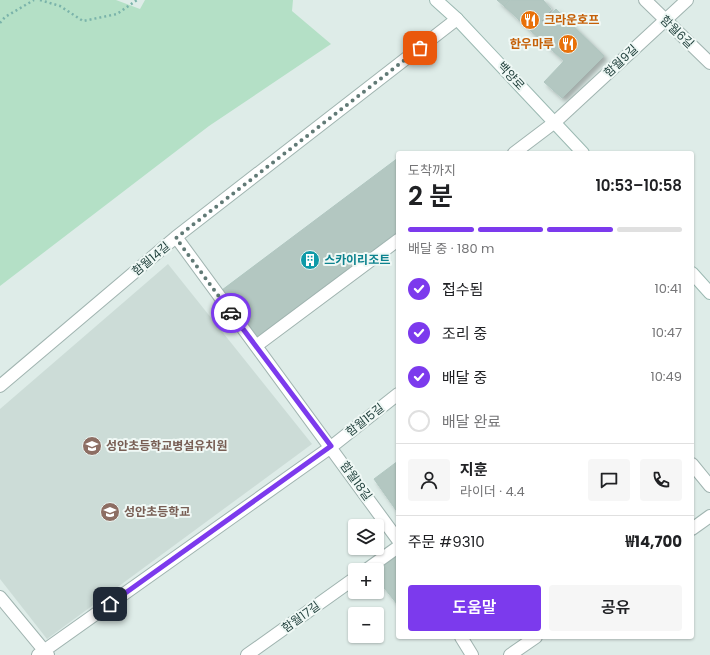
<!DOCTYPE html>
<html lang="ko">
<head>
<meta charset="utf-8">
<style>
  :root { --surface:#fff; --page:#f6f6f6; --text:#202124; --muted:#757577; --line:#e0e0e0; --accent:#7c3aed }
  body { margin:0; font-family:Poppins,"Noto Sans KR",sans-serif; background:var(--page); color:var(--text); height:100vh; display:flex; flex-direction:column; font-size:15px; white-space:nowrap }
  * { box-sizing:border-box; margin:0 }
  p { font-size:13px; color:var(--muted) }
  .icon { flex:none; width:22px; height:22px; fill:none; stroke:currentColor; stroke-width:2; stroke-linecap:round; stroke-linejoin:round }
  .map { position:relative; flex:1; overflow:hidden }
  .drawer { position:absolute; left:396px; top:151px; width:298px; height:488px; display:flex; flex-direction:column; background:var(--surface); border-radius:4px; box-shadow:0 1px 3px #0004 }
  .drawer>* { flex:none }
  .fabs { position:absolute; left:348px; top:519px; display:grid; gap:8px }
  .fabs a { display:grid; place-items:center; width:36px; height:36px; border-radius:4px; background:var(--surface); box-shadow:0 1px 3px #0004; font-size:20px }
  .pin { position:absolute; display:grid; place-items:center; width:34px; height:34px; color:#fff; margin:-17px; border-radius:8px; box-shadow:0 2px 6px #0006 }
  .courier { position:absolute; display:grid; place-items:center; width:40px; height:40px; margin:-20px; border:3px solid #7c3aed; border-radius:50%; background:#fff; color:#222; box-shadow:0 1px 5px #0007 }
  .head em { font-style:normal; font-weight:600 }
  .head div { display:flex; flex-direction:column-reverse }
  .head { display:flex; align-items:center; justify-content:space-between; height:68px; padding:0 12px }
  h1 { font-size:26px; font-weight:600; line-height:30px }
  .bar { display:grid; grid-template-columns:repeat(4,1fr); gap:6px 4px; align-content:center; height:48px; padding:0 12px }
  .bar i { height:5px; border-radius:3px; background:var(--line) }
  .bar .active { background:var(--accent) }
  .bar p { grid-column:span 4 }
  .line { display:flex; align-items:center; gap:10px; padding:0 12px; border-top:1px solid var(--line) }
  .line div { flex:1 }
  .round { display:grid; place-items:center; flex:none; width:42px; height:42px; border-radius:4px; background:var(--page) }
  ol { padding:0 12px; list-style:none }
  li { display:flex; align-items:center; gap:12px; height:44px }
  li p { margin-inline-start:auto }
  li .icon { padding:4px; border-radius:50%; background:var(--accent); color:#fff; stroke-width:4 }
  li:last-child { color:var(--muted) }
  li i { width:22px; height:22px; border:2px solid var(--line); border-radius:50% }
  .button { display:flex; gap:8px; margin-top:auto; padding:8px 12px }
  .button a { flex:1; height:46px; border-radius:4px; background:var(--accent); color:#fff; font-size:16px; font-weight:600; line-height:46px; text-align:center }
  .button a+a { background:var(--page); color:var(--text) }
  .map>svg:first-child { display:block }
  .built { fill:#ccdcd7 }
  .green { fill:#b4e0c6 }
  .building { fill:#b3c7c1; stroke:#b0c6c0; filter:url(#shadow) }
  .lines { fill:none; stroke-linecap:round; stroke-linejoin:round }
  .street-casing { stroke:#a0b4b0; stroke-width:14 }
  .secondary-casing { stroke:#9bb9b2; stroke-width:14 }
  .path { stroke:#7ab3aa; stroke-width:2.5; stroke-dasharray:2 3; stroke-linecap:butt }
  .street { stroke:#fff; stroke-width:12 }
  .secondary { stroke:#fff; stroke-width:12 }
  .done { stroke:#617a76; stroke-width:4; stroke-dasharray:0 7.2 }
  .route { stroke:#7c3aed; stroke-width:5 }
  .labels { text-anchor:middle; stroke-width:4; stroke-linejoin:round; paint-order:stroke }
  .food-label { font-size:12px; font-weight:bold; fill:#c56008; stroke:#eff8f5; text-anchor:start }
  .street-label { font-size:12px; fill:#1d3d39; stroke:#eff8f5 }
  .culture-label { font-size:12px; font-weight:bold; fill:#0d838f; stroke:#eff8f5; text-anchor:start }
  .education-label { font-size:12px; font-weight:bold; fill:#785e54; stroke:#eff8f5; text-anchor:start }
</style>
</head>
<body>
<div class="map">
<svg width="710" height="655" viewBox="0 0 710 655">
  <defs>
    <filter id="shadow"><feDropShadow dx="3.5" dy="3.5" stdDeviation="2" flood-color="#0004"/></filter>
  </defs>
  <rect width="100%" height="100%" fill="#deece8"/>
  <path class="built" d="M168 264 312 444 47 639 0 579V409Z"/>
  <path class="green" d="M0 0H116L140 9 145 0H293L292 11 331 44 209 126 0 286Z"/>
  <path class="building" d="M497 0H510L504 6Z
    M511 0H543L551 9 532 32 504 6Z
    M556 9 604 56 562 98 544 82 564 61 532 32Z
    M398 158V231L258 337 222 290Z
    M398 461V513L374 479Z
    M398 554V603L397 604 377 579V570H376Z"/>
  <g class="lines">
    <defs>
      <path id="street" d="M645 0 710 63
        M514 153 555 122 687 0
        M176 237 398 540
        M256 346 398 240
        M0 386 176 237 457 19
        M692 464 710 486
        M692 529 710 516
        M366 570 398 547
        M0 597 48 655
        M461 637 472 655
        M38 655 331 447 398 394
        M247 655 355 578
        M510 655 536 637"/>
      <path id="secondary" d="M436 0 457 19 583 153
        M692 273 710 293"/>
    </defs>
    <use href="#street" class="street-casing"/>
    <use href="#secondary" class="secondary-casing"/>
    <path class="path" d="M40 0 60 6 83 21 117 14 137 0
      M0 23 5 17 34 0"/>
    <use href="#street" class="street"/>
    <use href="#secondary" class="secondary"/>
  </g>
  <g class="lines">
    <path class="done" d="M231 313 176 238 420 48"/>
    <path class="route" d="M110 604 331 446 231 313"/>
  </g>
  <defs>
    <symbol id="restaurant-disc" viewBox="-11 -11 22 22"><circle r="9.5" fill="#e8710a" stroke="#eff8f5"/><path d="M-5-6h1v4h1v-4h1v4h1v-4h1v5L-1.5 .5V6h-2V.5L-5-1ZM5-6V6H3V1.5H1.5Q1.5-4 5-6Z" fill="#fff"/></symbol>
    <symbol id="building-disc" viewBox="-11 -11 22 22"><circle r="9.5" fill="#0f9aa8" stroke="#eff8f5"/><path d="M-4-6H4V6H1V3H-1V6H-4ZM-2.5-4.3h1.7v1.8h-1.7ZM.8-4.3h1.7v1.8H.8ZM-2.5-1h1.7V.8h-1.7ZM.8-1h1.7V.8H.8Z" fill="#fff"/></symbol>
    <symbol id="school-disc" viewBox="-11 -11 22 22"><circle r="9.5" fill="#8d6e63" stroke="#eff8f5"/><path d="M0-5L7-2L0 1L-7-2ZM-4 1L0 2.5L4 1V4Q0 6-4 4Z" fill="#fff"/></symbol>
  </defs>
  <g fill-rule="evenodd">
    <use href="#restaurant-disc" x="519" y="9" width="22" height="22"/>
    <use href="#restaurant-disc" x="557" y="33" width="22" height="22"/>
    <use href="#building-disc" x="299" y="249" width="22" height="22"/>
    <use href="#school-disc" x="81" y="435" width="22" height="22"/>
    <use href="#school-disc" x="99" y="501" width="22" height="22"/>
  </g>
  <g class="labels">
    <g class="food-label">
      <text x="544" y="24">크라운호프</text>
      <text x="554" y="48" text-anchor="end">한우마루</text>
    </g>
    <g class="street-label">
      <text transform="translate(677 32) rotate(44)" y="4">함월6길</text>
      <text transform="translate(621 61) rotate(-43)" y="4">함월9길</text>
      <text transform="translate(511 76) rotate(47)" y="4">백양로</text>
      <text transform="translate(151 259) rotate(-40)" y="4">함월14길</text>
      <text transform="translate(365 420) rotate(-38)" y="4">함월15길</text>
      <text transform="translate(356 481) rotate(54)" y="4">함월18길</text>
      <text transform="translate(301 617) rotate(-36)" y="4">함월17길</text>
    </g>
    <g class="culture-label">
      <text x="324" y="264">스카이리조트</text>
    </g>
    <g class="education-label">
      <text x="106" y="450">성안초등학교병설유치원</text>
      <text x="124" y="516">성안초등학교</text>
    </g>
  </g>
</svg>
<div class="fabs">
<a><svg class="icon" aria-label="layers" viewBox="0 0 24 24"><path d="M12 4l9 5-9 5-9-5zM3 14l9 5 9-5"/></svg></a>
<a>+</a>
<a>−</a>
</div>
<div class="pin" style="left:420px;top:48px;background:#ea580c"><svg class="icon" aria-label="bag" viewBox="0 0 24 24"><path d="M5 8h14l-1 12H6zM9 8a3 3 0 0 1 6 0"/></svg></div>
<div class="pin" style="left:110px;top:604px;background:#1f2937"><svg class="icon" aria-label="home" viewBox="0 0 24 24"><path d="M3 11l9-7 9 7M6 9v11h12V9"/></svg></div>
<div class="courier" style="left:231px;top:313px"><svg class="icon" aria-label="car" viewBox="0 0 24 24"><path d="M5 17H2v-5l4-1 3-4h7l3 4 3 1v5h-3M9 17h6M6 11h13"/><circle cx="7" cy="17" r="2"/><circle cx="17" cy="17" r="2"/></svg></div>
<section class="drawer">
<div class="head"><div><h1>2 분</h1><p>도착까지</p></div><em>10:53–10:58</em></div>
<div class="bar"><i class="active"></i><i class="active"></i><i class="active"></i><i></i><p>배달 중 · 180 m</p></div>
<ol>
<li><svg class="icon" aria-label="check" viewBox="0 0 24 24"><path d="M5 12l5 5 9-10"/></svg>접수됨<p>10:41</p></li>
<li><svg class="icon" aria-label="check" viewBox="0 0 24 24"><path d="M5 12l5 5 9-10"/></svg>조리 중<p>10:47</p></li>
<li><svg class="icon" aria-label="check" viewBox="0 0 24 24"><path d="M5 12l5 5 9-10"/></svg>배달 중<p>10:49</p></li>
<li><i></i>배달 완료</li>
</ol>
<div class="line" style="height:72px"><a class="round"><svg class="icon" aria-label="person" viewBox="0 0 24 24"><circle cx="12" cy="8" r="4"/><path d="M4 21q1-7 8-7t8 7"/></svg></a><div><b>지훈</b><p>라이더 · 4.4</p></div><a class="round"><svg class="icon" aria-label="chat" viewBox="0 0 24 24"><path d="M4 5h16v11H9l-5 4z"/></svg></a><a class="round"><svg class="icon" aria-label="phone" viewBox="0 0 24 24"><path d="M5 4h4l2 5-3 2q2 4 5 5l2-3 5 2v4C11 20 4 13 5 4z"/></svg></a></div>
<div class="line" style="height:52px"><div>주문 #9310</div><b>₩14,700</b></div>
<div class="button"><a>도움말</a><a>공유</a></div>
</section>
</div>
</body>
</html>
